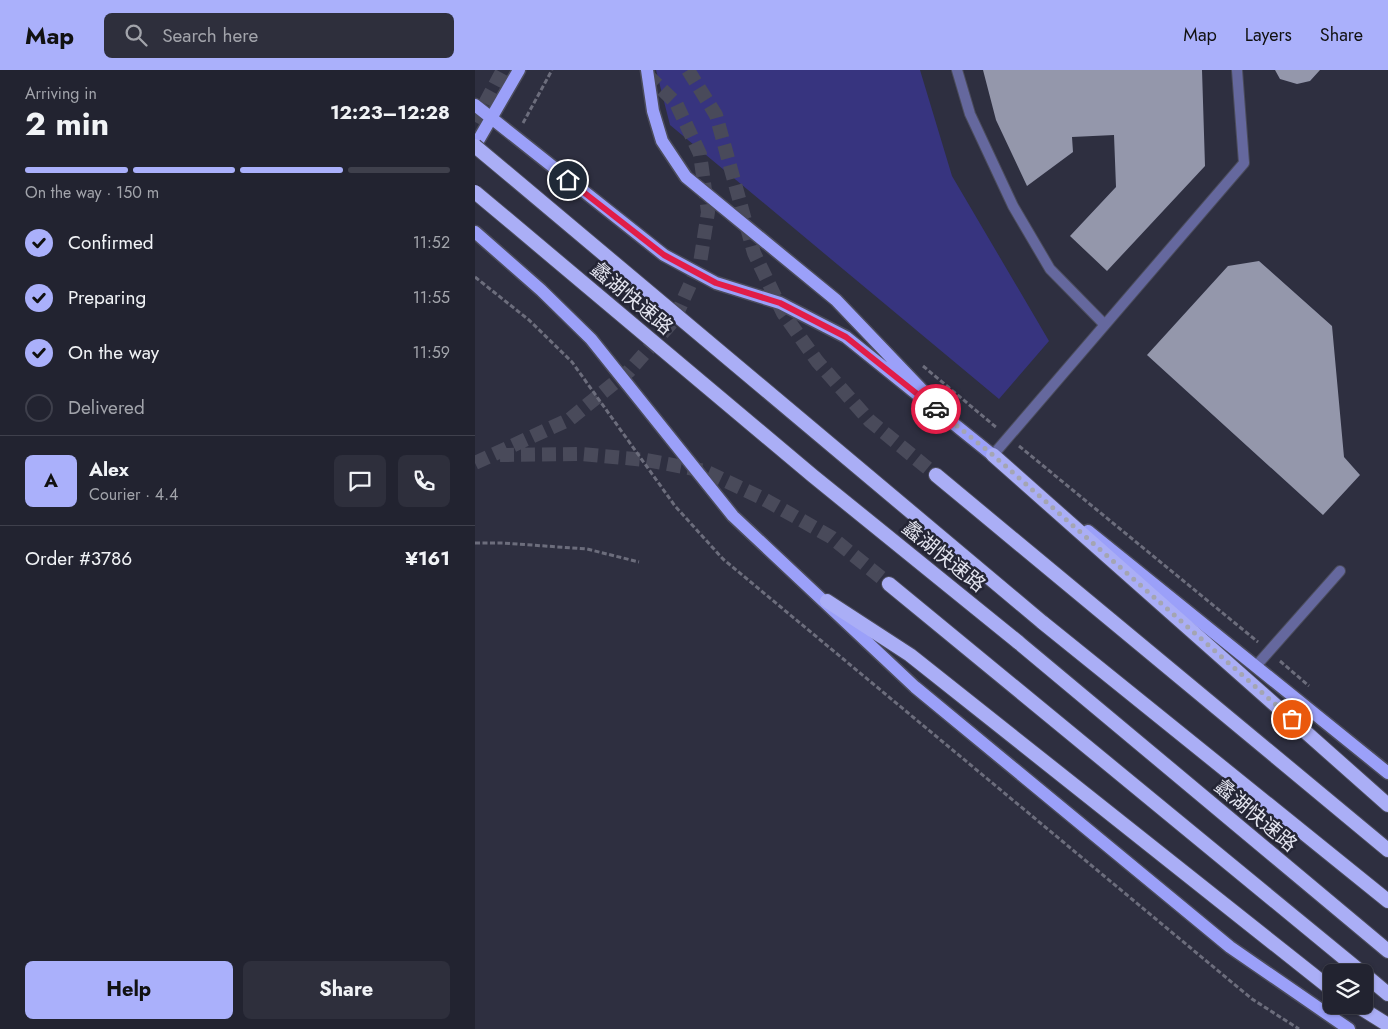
<!DOCTYPE html>
<html lang="en">
<head>
<meta charset="utf-8">
<style>
  :root { --surface:#222330; --page:#2e2f3c; --text:#f1f3f6; --muted:#a2a4ab; --line:#3f404c; --accent:#aab0fb }
  body { margin:0; font-family:Jost,"Noto Sans SC",sans-serif; background:var(--page); color:var(--text); height:100vh; display:flex; flex-direction:column; font-size:19px; white-space:nowrap }
  * { box-sizing:border-box; margin:0 }
  p { font-size:16px; color:var(--muted) }
  .icon { flex:none; width:28px; height:28px; fill:none; stroke:currentColor; stroke-width:2; stroke-linecap:round; stroke-linejoin:round }
  .map { position:relative; flex:1; overflow:hidden }
  .panel { display:flex; flex-direction:column; background:var(--surface); width:475px }
  .panel>* { flex:none }
  .tools { position:absolute; left:848px; top:894px; display:grid; gap:10px }
  .tools a { display:grid; place-items:center; width:50px; height:50px; border-radius:8px; background:var(--surface); box-shadow:0 1px 4px #0004,0 0 0 1px var(--line); font-size:25px }
  .pin { position:absolute; display:grid; place-items:center; width:42px; height:42px; color:#fff; margin:-21px; border:2px solid #fff; border-radius:50%; box-shadow:0 1px 5px #0007 }
  .courier { position:absolute; display:grid; place-items:center; width:50px; height:50px; margin:-25px; border:4px solid #e11d48; border-radius:50%; background:#fff; color:#222; box-shadow:0 1px 6px #0007 }
  .overview em { font-style:normal; font-weight:700 }
  .overview div { display:flex; flex-direction:column-reverse }
  .overview { display:flex; align-items:center; justify-content:space-between; height:85px; padding:0 25px }
  h1 { font-size:32px; font-weight:700; line-height:38px }
  .bar { display:grid; grid-template-columns:repeat(4,1fr); gap:8px 5px; align-content:center; height:60px; padding:0 25px }
  .bar i { height:6px; border-radius:4px; background:var(--line) }
  .bar .selected { background:var(--accent) }
  .bar p { grid-column:span 4 }
  .line { display:flex; align-items:center; gap:12px; padding:0 25px; border-top:1px solid var(--line) }
  .line div { flex:1 }
  .round { display:grid; place-items:center; flex:none; width:52px; height:52px; border-radius:8px; background:var(--page) }
  ol { padding:0 25px; list-style:none }
  li { display:flex; align-items:center; gap:15px; height:55px }
  li p { margin-inline-start:auto }
  li .icon { padding:5px; border-radius:50%; background:var(--accent); color:#111; stroke-width:4 }
  li:last-child { color:var(--muted) }
  li i { width:28px; height:28px; border:2px solid var(--line); border-radius:50% }
  .primary-button { display:flex; gap:10px; margin-top:auto; padding:10px 25px }
  .primary-button a { flex:1; height:58px; border-radius:8px; background:var(--accent); color:#111; font-size:20px; font-weight:700; line-height:58px; text-align:center }
  .primary-button a+a { background:var(--page); color:var(--text) }
  header { display:flex; align-items:center; gap:30px; box-sizing:border-box; height:70px; padding:0 25px; background:var(--accent); color:#111 }
  header strong { font-size:24px }
  nav { display:flex; gap:28px; margin-inline-start:auto; font-size:18px }
  .search { width:350px; height:45px; background:var(--page); display:flex; align-items:center; gap:12px; box-sizing:border-box; padding:0 18px; border-radius:8px; color:var(--muted); font-size:19px }
  main { display:flex; flex:1; min-height:0 }
  .map>svg:first-child { display:block }
  .green { fill:#37347f }
  .building { fill:#9497ab }
  .lines { fill:none; stroke-linecap:round; stroke-linejoin:round }
  .trunk-tunnel { stroke:#494a5a; stroke-width:14; stroke-dasharray:14 7; stroke-linecap:butt }
  .service-casing { stroke:#4b4c5c; stroke-width:12 }
  .primary-casing { stroke:#4b4c5c; stroke-width:15 }
  .trunk-casing { stroke:#4b4c5c; stroke-width:16 }
  .path { stroke:#6c6d7c; stroke-width:3; stroke-dasharray:5 2.5; stroke-linecap:butt }
  .service { stroke:#65689e; stroke-width:10 }
  .primary { stroke:#9ba0f9; stroke-width:12 }
  .trunk { stroke:#aaaef6; stroke-width:14 }
  .trunk-bridge-casing { stroke:#4b4c5c; stroke-width:16; stroke-linecap:butt }
  .trunk-bridge { stroke:#aaaef6; stroke-width:14 }
  .done { stroke:#a4a5b2; stroke-width:5; stroke-dasharray:0 9 }
  .route { stroke:#e11d48; stroke-width:6 }
  .labels { text-anchor:middle; stroke-width:5; stroke-linejoin:round; paint-order:stroke }
  .street-label { font-size:20px; fill:#e3e4ef; stroke:#242535 }
</style>
</head>
<body>
<header>
<strong>Map</strong>
<div class="search"><svg class="icon" aria-label="search" viewBox="0 0 24 24"><circle cx="10" cy="10" r="6"/><path d="M15 15l6 6"/></svg>Search here</div>
<nav><a>Map</a><a>Layers</a><a>Share</a></nav>
</header>
<main>
<section class="panel">
<div class="overview"><div><h1>2 min</h1><p>Arriving in</p></div><em>12:23–12:28</em></div>
<div class="bar"><i class="selected"></i><i class="selected"></i><i class="selected"></i><i></i><p>On the way · 150 m</p></div>
<ol>
<li><svg class="icon" aria-label="check" viewBox="0 0 24 24"><path d="M5 12l5 5 9-10"/></svg>Confirmed<p>11:52</p></li>
<li><svg class="icon" aria-label="check" viewBox="0 0 24 24"><path d="M5 12l5 5 9-10"/></svg>Preparing<p>11:55</p></li>
<li><svg class="icon" aria-label="check" viewBox="0 0 24 24"><path d="M5 12l5 5 9-10"/></svg>On the way<p>11:59</p></li>
<li><i></i>Delivered</li>
</ol>
<div class="line" style="height:90px"><b class="round" style="background:var(--accent);color:#111">A</b><div><b>Alex</b><p>Courier · 4.4</p></div><a class="round"><svg class="icon" aria-label="chat" viewBox="0 0 24 24"><path d="M4 5h16v11H9l-5 4z"/></svg></a><a class="round"><svg class="icon" aria-label="phone" viewBox="0 0 24 24"><path d="M5 4h4l2 5-3 2q2 4 5 5l2-3 5 2v4C11 20 4 13 5 4z"/></svg></a></div>
<div class="line" style="height:65px"><div>Order #3786</div><b>¥161</b></div>
<div class="primary-button"><a>Help</a><a>Share</a></div>
</section>
<div class="map">
<svg width="913" height="959" viewBox="0 0 913 959">
  <rect width="100%" height="100%" fill="#2e2f40"/>
  <path class="green" d="M181 0H445L477 106 574 271 524 329 195 55Z"/>
  <path class="building" d="M508 0H727L730 96 632 201 595 166 641 117 639 65 597 67 598 82 552 116 521 50Z
    M800 0H845L835 11 822 14 805 9Z
    M784 191 857 256 869 387 885 405 848 445 672 285 753 196Z"/>
  <g class="lines">
    <path class="trunk-tunnel" d="M213 0 241 45 279 183 308 243 342 291 395 351 461 405
      M0 52 28 0
      M25 385 106 384 171 390 230 401 287 428 356 467 414 514
      M0 393 95 349 154 301 199 250 225 193 233 142 225 84 201 33 168 1"/>
    <defs>
      <path id="service" d="M482 0 495 44 538 136 575 199 629 254
        M518 385 769 93 762 0
        M781 596 865 501"/>
      <path id="primary" d="M172 0 178 41 187 71 211 107 361 230 448 321
        M0 35 189 185 241 213 305 233 371 267 525 391
        M0 76 44 0
        M0 162 66 220 116 269 258 446 440 617 755 877 874 959
        M613 461 913 703"/>
      <path id="trunk" d="M518 385 913 735
        M461 405 913 780
        M414 514 886 902
        M352 531 435 585 856 919
        M567 552 913 831
        M543 572 913 881
        M889 904 913 924
        M881 935 913 955"/>
    </defs>
    <use href="#service" class="service-casing"/>
    <use href="#primary" class="primary-casing"/>
    <use href="#trunk" class="trunk-casing"/>
    <path class="path" d="M48 53 77 0
      M0 207 54 250 97 292 200 436 248 489 777 929 824 959
      M448 296 522 358
      M544 376 783 572
      M0 473H28L112 479 164 492
      M805 591 834 616"/>
    <use href="#service" class="service"/>
    <use href="#primary" class="primary"/>
    <use href="#trunk" class="trunk"/>
    <defs>
      <path id="trunk-bridge" d="M0 76 567 552
        M0 122 338 406 543 572"/>
    </defs>
    <use href="#trunk-bridge" class="trunk-bridge-casing"/>
    <use href="#trunk-bridge" class="trunk-bridge"/>
  </g>
  <g class="lines">
    <path class="done" d="M461 339 518 385 817 649"/>
    <path class="route" d="M93 110 189 185 241 213 305 233 371 267 461 339"/>
  </g>
  <g class="labels">
    <g class="street-label">
      <text transform="translate(157 228) rotate(40)" y="7">蠡湖快速路</text>
      <text transform="translate(469 486) rotate(39)" y="7">蠡湖快速路</text>
      <text transform="translate(781 745) rotate(40)" y="7">蠡湖快速路</text>
    </g>
  </g>
</svg>
<div class="tools">
<a><svg class="icon" aria-label="layers" viewBox="0 0 24 24"><path d="M12 4l9 5-9 5-9-5zM3 14l9 5 9-5"/></svg></a>
</div>
<div class="pin" style="left:817px;top:649px;background:#ea580c"><svg class="icon" aria-label="bag" viewBox="0 0 24 24"><path d="M5 8h14l-1 12H6zM9 8a3 3 0 0 1 6 0"/></svg></div>
<div class="pin" style="left:93px;top:110px;background:#1f2937"><svg class="icon" aria-label="home" viewBox="0 0 24 24"><path d="M3 11l9-7 9 7M6 9v11h12V9"/></svg></div>
<div class="courier" style="left:461px;top:339px"><svg class="icon" aria-label="car" viewBox="0 0 24 24"><path d="M5 17H2v-5l4-1 3-4h7l3 4 3 1v5h-3M9 17h6M6 11h13"/><circle cx="7" cy="17" r="2"/><circle cx="17" cy="17" r="2"/></svg></div>
</div>
</main>
</body>
</html>
